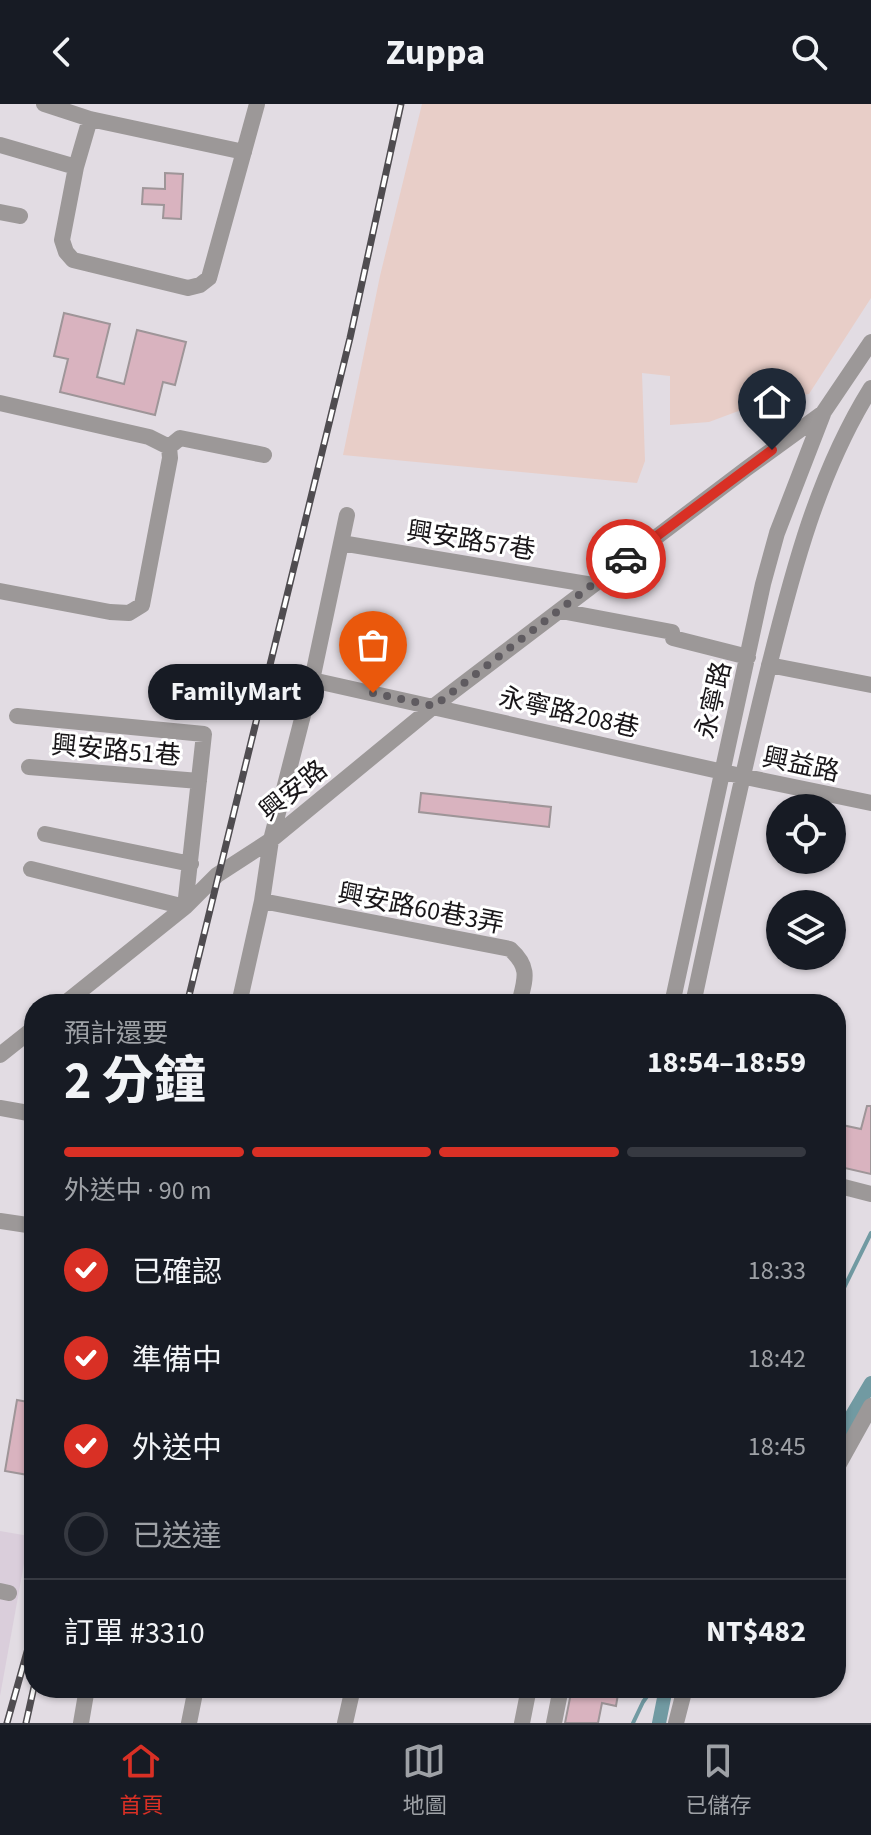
<!DOCTYPE html>
<html lang="zh-TW">
<head>
<meta charset="utf-8">
<style>
  :root { --surface:#171b24; --page:#242831; --text:#f1f3f6; --muted:#9ea1a6; --line:#363941; --accent:#d93025 }
  body { margin:0; font-family:"Source Sans 3","Noto Sans TC",sans-serif; background:var(--page); color:var(--text); height:100vh; display:flex; flex-direction:column; font-size:30px; white-space:nowrap }
  * { box-sizing:border-box; margin:0 }
  p { font-size:26px; color:var(--muted) }
  .icon { flex:none; width:44px; height:44px; fill:none; stroke:currentColor; stroke-width:2; stroke-linecap:round; stroke-linejoin:round }
  .map { position:relative; flex:1; overflow:hidden }
  .drawer { position:absolute; left:24px; top:890px; width:822px; height:704px; display:flex; flex-direction:column; background:var(--surface); border-radius:32px; box-shadow:0 2px 6px #0004 }
  .drawer>* { flex:none }
  .controls { position:absolute; left:766px; top:690px; display:grid; gap:16px }
  .controls a { display:grid; place-items:center; width:80px; height:80px; border-radius:50%; background:var(--surface); box-shadow:0 2px 6px #0004; font-size:40px }
  .pin { position:absolute; display:grid; place-items:center; width:68px; height:68px; color:#fff; margin:-82px -34px; border-radius:50% 50% 50% 0; rotate:-45deg; box-shadow:0 0 8px #0007 }
  .pin .icon { rotate:45deg }
  .courier { position:absolute; display:grid; place-items:center; width:80px; height:80px; margin:-40px; border:6px solid #d93025; border-radius:50%; background:#fff; color:#222; box-shadow:0 2px 10px #0007 }
  .bubble { position:absolute; height:56px; border-radius:28px; background:var(--surface); box-shadow:0 2px 6px #0004; font-size:26px; font-weight:700; line-height:56px; text-align:center }
  .head em { font-style:normal; font-weight:700 }
  .head div { display:flex; flex-direction:column-reverse }
  .head { display:flex; align-items:center; justify-content:space-between; height:136px; padding:0 40px }
  h1 { font-size:52px; font-weight:700; line-height:60px }
  .bar { display:grid; grid-template-columns:repeat(4,1fr); gap:12px 8px; align-content:center; height:96px; padding:0 40px }
  .bar i { height:10px; border-radius:6px; background:var(--line) }
  .bar .on { background:var(--accent) }
  .bar p { grid-column:span 4 }
  .line { display:flex; align-items:center; gap:20px; padding:0 40px; border-top:2px solid var(--line) }
  .line div { flex:1 }
  ol { padding:0 40px; list-style:none }
  li { display:flex; align-items:center; gap:24px; height:88px }
  li p { margin-inline-start:auto }
  li .icon { padding:8px; border-radius:50%; background:var(--accent); color:#fff; stroke-width:4 }
  li:last-child { color:var(--muted) }
  li i { width:44px; height:44px; border:4px solid var(--line); border-radius:50% }
  header { display:flex; justify-content:space-between; align-items:center; height:104px; padding:0 40px; background:var(--surface); font-size:36px; font-weight:700 }
  .menu { display:flex; justify-content:space-around; align-items:center; height:112px; border-top:2px solid var(--line); background:var(--surface); font-size:22px; color:var(--muted) }
  .menu a { display:grid; justify-items:center; gap:4px }
  .menu .on { color:var(--accent) }
  .map>svg:first-child { display:block }
  .built { fill:#dacedb }
  .industrial { fill:#e8cec8 }
  .lines { fill:none; stroke-linecap:round; stroke-linejoin:round }
  .stream { stroke:#719aa2; stroke-width:4 }
  .canal { stroke:#719aa2; stroke-width:14 }
  .building { fill:#d9b3bf; stroke:#9e9598; stroke-width:2 }
  .minor { stroke:#9c9898; stroke-width:16 }
  .rail-casing { stroke:#4f4c50; stroke-width:7 }
  .rail { stroke:#fff; stroke-width:4; stroke-dasharray:12; stroke-linecap:butt }
  .done { stroke:#5f5b60; stroke-width:8; stroke-dasharray:0 14.4 }
  .route { stroke:#d93025; stroke-width:10 }
  .labels { text-anchor:middle; stroke-width:6; stroke-linejoin:round; paint-order:stroke }
  .street-label { font-size:26px; fill:#191619; stroke:#fff }
</style>
</head>
<body>
<header><svg class="icon" aria-label="back" viewBox="0 0 24 24"><path d="M15 5l-7 7 7 7"/></svg>Zuppa<svg class="icon" aria-label="search" viewBox="0 0 24 24"><circle cx="10" cy="10" r="6"/><path d="M15 15l6 6"/></svg></header>
<div class="map">
<svg width="871" height="1619" viewBox="0 0 871 1619">
  <rect width="100%" height="100%" fill="#e2dce3"/>
  <path class="built" d="M0 1427 29 1432 0 1592Z"/>
  <path class="industrial" d="M422 0H871V194L809 290 768 296 709 318 670 321V272L642 269 645 357 637 379 343 351 380 172Z"/>
  <g class="lines">
    <path class="stream" d="M836 1200 871 1129
      M633 1619 643 1598 653 1584"/>
    <path class="canal" d="M836 1338 871 1279
      M659 1619 666 1584"/>
  </g>
  <path class="building" d="M165 69 183 70 181 115 163 114 164 101 142 100 143 84 165 85Z
    M64 209 110 220 97 273 124 280 137 226 186 238 175 281 163 278 155 311 60 288 68 255 54 252Z
    M421 689 551 703 549 723 419 708Z
    M867 1002H871V1070L836 1062V1048L842 1021 861 1025Z
    M17 1296 34 1299V1335L28 1371 5 1367Z
    M572 1584H619L616 1602 602 1599 598 1619H565Z"/>
  <g class="lines">
    <path class="minor" d="M44 0 90 15 244 48
      M90 15 76 63 62 136 66 148 73 156 188 184 200 181 209 174 257 0
      M0 41 76 63
      M0 108 20 112
      M0 299 149 333 169 343
      M169 343 180 334 264 351
      M341 439 593 481
      M0 487 110 508 129 509 142 501 170 354 169 343
      M561 507 672 528 673 534 748 553
      M769 561 871 581
      M312 576 741 672 871 699
      M17 612 204 630 185 803 31 765
      M29 663 199 677
      M45 730 191 760
      M262 797 510 845C531 864 525 875 519 900
      M64 900 185 803 217 771 271 736 434 602 746 365 823 309 871 238
      M239 900 262 797 271 736 312 576 347 411
      M672 900 763 480 777 429 823 310
      M693 900C717 787 741 674 769 562 793 466 818 369 871 284
      M0 951 34 924
      M0 1004 34 1010
      M836 1081 871 1090
      M0 1117 34 1122
      M836 1365 871 1302
      M0 1487 9 1489
      M81 1619 87 1584
      M189 1619 196 1584
      M345 1619 353 1584
      M522 1619 529 1584
      M554 1619 561 1584
      M676 1619 685 1584"/>
    <defs>
      <path id="rail" d="M187 900 350 234 401 0
        M7 1619 34 1523
        M26 1619 34 1583"/>
    </defs>
    <use href="#rail" class="rail-casing"/>
    <use href="#rail" class="rail"/>
  </g>
  <g class="lines">
    <path class="done" d="M373 589 434 602 626 455"/>
    <path class="route" d="M626 455 772 346"/>
  </g>
  <g class="labels">
    <g class="street-label">
      <text transform="translate(471 436) rotate(9)" y="9">興安路57巷</text>
      <text transform="translate(713 596) rotate(-77)" y="9">永寧路</text>
      <text transform="translate(569 608) rotate(13)" y="9">永寧路208巷</text>
      <text transform="translate(116 646) rotate(5)" y="9">興安路51巷</text>
      <text transform="translate(801 660) rotate(12)" y="9">興益路</text>
      <text transform="translate(293 686) rotate(-39)" y="9">興安路</text>
      <text transform="translate(421 804) rotate(11)" y="9">興安路60巷3弄</text>
    </g>
  </g>
</svg>
<div class="controls">
<a><svg class="icon" aria-label="locate" viewBox="0 0 24 24"><circle cx="12" cy="12" r="6"/><path d="M12 2v4M12 18v4M2 12h4M18 12h4"/></svg></a>
<a><svg class="icon" aria-label="layers" viewBox="0 0 24 24"><path d="M12 4l9 5-9 5-9-5zM3 14l9 5 9-5"/></svg></a>
</div>
<div class="pin" style="left:373px;top:589px;background:#ea580c"><svg class="icon" aria-label="bag" viewBox="0 0 24 24"><path d="M5 8h14l-1 12H6zM9 8a3 3 0 0 1 6 0"/></svg></div>
<div class="pin" style="left:772px;top:346px;background:#1f2937"><svg class="icon" aria-label="home" viewBox="0 0 24 24"><path d="M3 11l9-7 9 7M6 9v11h12V9"/></svg></div>
<div class="courier" style="left:626px;top:455px"><svg class="icon" aria-label="car" viewBox="0 0 24 24"><path d="M5 17H2v-5l4-1 3-4h7l3 4 3 1v5h-3M9 17h6M6 11h13"/><circle cx="7" cy="17" r="2"/><circle cx="17" cy="17" r="2"/></svg></div>
<div class="bubble" style="left:148px;top:560px;width:176px">FamilyMart</div>
<section class="drawer">
<div class="head"><div><h1>2 分鐘</h1><p>預計還要</p></div><em>18:54–18:59</em></div>
<div class="bar"><i class="on"></i><i class="on"></i><i class="on"></i><i></i><p>外送中 · 90 m</p></div>
<ol>
<li><svg class="icon" aria-label="check" viewBox="0 0 24 24"><path d="M5 12l5 5 9-10"/></svg>已確認<p>18:33</p></li>
<li><svg class="icon" aria-label="check" viewBox="0 0 24 24"><path d="M5 12l5 5 9-10"/></svg>準備中<p>18:42</p></li>
<li><svg class="icon" aria-label="check" viewBox="0 0 24 24"><path d="M5 12l5 5 9-10"/></svg>外送中<p>18:45</p></li>
<li><i></i>已送達</li>
</ol>
<div class="line" style="height:104px"><div>訂單 #3310</div><b>NT$482</b></div>
</section>
</div>
<nav class="menu">
<a class="on"><svg class="icon" aria-label="home" viewBox="0 0 24 24"><path d="M3 11l9-7 9 7M6 9v11h12V9"/></svg>首頁</a>
<a><svg class="icon" aria-label="map" viewBox="0 0 24 24"><path d="M3 6l6-2 6 2 6-2v14l-6 2-6-2-6 2zM9 4v14M15 6v14"/></svg>地圖</a>
<a><svg class="icon" aria-label="saved" viewBox="0 0 24 24"><path d="M7 4h10v16l-5-4-5 4z"/></svg>已儲存</a>
</nav>
</body>
</html>
